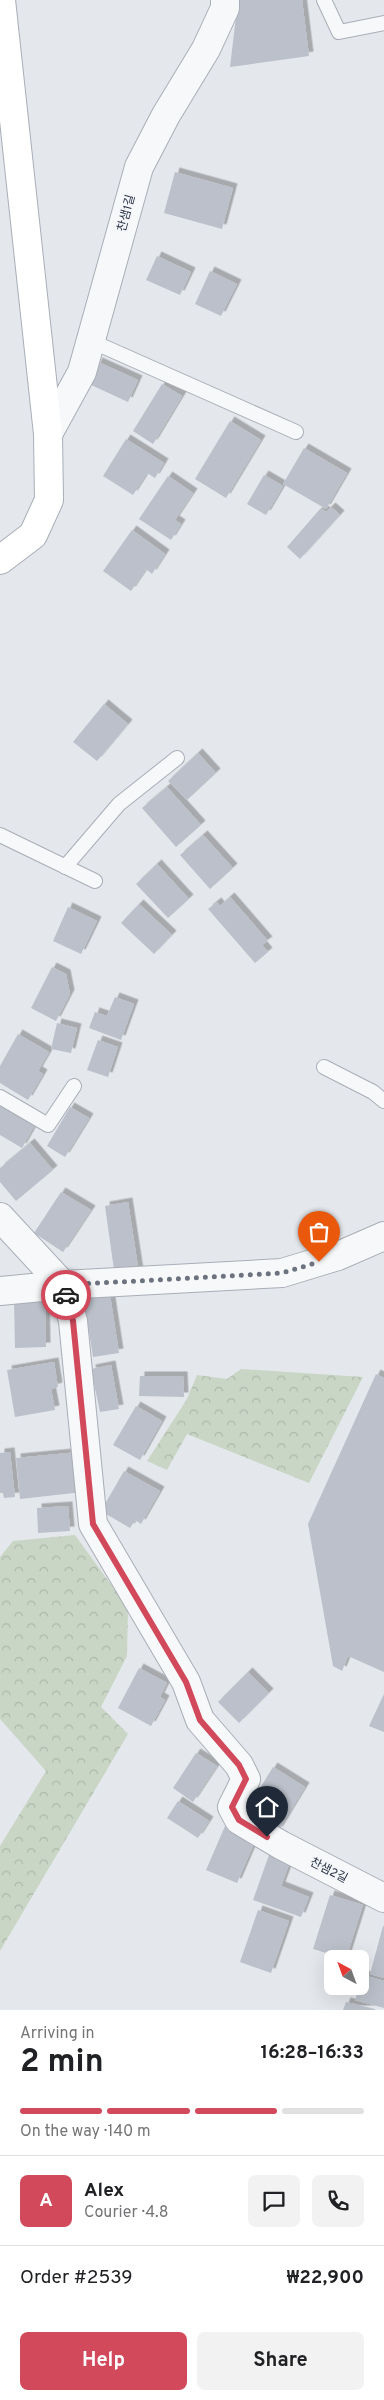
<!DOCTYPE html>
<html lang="en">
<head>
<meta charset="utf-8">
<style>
  :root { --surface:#fff; --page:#f2f2f2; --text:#202124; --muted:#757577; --line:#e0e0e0; --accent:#d1495b }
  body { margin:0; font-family:Overpass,"Noto Sans KR",sans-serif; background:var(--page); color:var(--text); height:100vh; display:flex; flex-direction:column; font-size:19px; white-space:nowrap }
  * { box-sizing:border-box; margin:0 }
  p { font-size:16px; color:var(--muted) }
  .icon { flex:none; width:28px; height:28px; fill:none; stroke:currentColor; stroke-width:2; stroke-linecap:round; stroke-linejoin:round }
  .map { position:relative; height:2010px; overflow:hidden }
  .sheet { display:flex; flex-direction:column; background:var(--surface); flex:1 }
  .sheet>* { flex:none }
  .needle { width:32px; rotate:319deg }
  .tools { position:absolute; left:324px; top:1950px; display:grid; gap:10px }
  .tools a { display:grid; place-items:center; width:45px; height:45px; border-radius:8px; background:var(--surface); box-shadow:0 5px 20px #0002; font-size:25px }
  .pin { position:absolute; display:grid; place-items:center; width:42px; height:42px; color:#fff; margin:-51px -21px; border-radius:50% 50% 50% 0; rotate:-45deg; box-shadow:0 0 5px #0007 }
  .pin .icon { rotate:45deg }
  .courier { position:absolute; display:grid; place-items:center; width:50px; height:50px; margin:-25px; border:4px solid #d1495b; border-radius:50%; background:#fff; color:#222; box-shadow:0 1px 6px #0007 }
  .summary em { font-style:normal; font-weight:700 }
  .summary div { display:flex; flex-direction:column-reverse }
  .summary { display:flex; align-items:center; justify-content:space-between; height:85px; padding:0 20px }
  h1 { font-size:32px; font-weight:700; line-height:38px }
  .bar { display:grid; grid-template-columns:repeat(4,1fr); gap:8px 5px; align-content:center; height:60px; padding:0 20px }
  .bar i { height:6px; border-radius:4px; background:var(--line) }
  .bar .on { background:var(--accent) }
  .bar p { grid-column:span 4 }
  .line { display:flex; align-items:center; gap:12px; padding:0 20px; border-top:1px solid var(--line) }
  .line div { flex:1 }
  .round { display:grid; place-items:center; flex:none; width:52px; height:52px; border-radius:8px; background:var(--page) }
  .action { display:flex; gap:10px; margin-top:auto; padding:10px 20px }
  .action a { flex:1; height:58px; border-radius:8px; background:var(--accent); color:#fff; font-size:20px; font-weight:700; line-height:58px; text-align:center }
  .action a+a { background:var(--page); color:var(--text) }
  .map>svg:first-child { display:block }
  .forest { fill:url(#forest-crowns) }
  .building { fill:#bbc0ca; filter:url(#shadow) }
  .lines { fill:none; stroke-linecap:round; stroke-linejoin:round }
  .lane-casing { stroke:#a9aeb7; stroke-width:16 }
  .street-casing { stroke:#a9aeb7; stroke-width:30 }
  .secondary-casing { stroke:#a9aeb7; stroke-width:30 }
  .lane { stroke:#f7f8fa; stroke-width:14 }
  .street { stroke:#f7f8fa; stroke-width:28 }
  .secondary { stroke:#fff; stroke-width:28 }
  .done { stroke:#6c737f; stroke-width:5; stroke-dasharray:0 9 }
  .route { stroke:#d1495b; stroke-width:6 }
  .labels { text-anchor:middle; stroke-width:4; stroke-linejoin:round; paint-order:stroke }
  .street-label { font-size:12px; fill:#2b3445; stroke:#f4f6f9 }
</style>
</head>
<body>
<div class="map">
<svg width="384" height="2010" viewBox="0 0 384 2010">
  <defs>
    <pattern id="forest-crowns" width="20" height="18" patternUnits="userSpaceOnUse" patternTransform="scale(1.25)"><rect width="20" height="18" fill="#c9d6c5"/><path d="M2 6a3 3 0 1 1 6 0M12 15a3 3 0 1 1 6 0" fill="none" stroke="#adb8ab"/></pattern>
    <filter id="shadow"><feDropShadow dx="4.5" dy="-4.5" stdDeviation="0" flood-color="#0004"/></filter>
  </defs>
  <rect width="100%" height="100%" fill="#e4e7ec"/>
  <path class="forest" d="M241 1369 363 1377 309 1483 187 1434 167 1470 147 1461 187 1399 197 1375 227 1379Z
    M75 1535 128 1608 127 1656 101 1707 128 1734 0 1951V1846L46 1771 0 1719V1557L13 1541Z"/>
  <path class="building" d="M238 0H302L309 56 230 67Z
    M175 172 233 188 222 229 164 213Z
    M157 256 191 272 180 295 146 280Z
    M210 271 237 284 221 316 195 304Z
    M98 362 138 380 128 402 89 384Z
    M162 384 182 396 153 444 133 431Z
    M230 421 261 440 226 498 195 479Z
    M126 439 164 463 155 478 147 473 133 495 103 476Z
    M304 448 347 473 326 509 283 484Z
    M264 475 283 486 266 515 247 504Z
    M168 476 193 493 175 520 181 524 171 540 139 519Z
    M331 507 340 515 300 559 287 547 321 508 326 512Z
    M132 530 165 554 152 574 146 569 131 591 103 571Z
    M104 704 128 724 97 761 73 742Z
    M198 753 216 773 187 800 168 781Z
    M167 787 201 825 176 847 142 808Z
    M203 835 233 868 210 889 180 855Z
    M157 864 189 899 168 918 136 884Z
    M230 897 268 941 262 945 268 952 255 963 208 909 217 902 220 906Z
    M139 904 172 935 154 954 121 923Z
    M68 907 97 921 81 954 53 941Z
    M52 967 66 974 70 994 56 1021 31 1008Z
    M115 997 134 1004 121 1040 89 1028 95 1012 107 1016Z
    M57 1023 77 1028 71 1053 51 1049Z
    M18 1034 49 1052 38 1071 43 1074 28 1100 0 1083V1066Z
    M98 1040 118 1047 108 1077 87 1070Z
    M0 1103 36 1123 22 1148 0 1135Z
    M70 1107 89 1118 65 1157 47 1146Z
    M30 1143 53 1170 16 1201 0 1182V1168Z
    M61 1192 91 1210 63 1252 34 1233Z
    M128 1202 139 1273 115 1277 105 1206Z
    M110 1295 119 1353 93 1357 84 1299Z
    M45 1299 46 1347 15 1348 14 1300Z
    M54 1362 58 1387 51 1389 55 1410 15 1417 7 1370Z
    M111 1365 119 1409 100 1412 91 1369Z
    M376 1374 384 1378V1672L348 1656 342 1671 333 1666 308 1524Z
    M140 1376H183L184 1397 139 1396Z
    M136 1406 162 1421 140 1460 113 1445Z
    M10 1452 15 1497 4 1498 3 1493H0V1453Z
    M79 1452 83 1492 20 1499 16 1458Z
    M124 1471 160 1491 141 1524 135 1520 130 1528 101 1511Z
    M68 1506 70 1531 38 1533 37 1508Z
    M139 1668 167 1683 160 1697 165 1700 151 1726 118 1708Z
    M248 1672 269 1693 239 1723 218 1702Z
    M384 1694V1732L369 1726Z
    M196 1753 217 1766 193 1802 173 1788Z
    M273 1767 305 1787 278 1831 246 1811Z
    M178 1801 209 1821 198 1838 167 1818Z
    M225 1826 256 1839 237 1883 206 1870Z
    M269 1855 290 1862 281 1886 309 1897 301 1917 253 1900Z
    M330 1895 363 1905 346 1959 313 1949Z
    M258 1910 289 1921 271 1973 240 1962Z
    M383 1926H384V1978L370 1974Z
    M363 1975 384 1981V2008L355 2000Z
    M346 2002 375 2009V2010H343Z"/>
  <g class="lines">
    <defs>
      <path id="lane" d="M324 0 339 32 384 23
        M91 341 296 432
        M0 835 95 881
        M65 867 119 804 177 758
        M324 1067 373 1092 384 1101
        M0 1097 48 1125 74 1086"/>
      <path id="street" d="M48 434 82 372 139 167 166 115 206 49 225 8V0
        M0 1217 63 1285 282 1273 338 1256 384 1236
        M0 1291 63 1285 73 1321 93 1524 186 1682 200 1720 239 1765 246 1779 232 1807 239 1820 281 1845 384 1898"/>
      <path id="secondary" d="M0 560 33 535 49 500 48 434 1 0"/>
    </defs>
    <use href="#lane" class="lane-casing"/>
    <use href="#street" class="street-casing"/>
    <use href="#secondary" class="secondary-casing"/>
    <use href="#lane" class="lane"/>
    <use href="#street" class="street"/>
    <use href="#secondary" class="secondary"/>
  </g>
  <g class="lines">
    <path class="done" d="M66 1295 63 1285 282 1273 319 1262"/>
    <path class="route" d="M66 1295 73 1321 93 1524 186 1682 200 1720 239 1765 246 1779 232 1807 239 1820 267 1837"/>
  </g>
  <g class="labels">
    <g class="street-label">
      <text transform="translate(126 213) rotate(-75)" y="4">찬샘1길</text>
      <text transform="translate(329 1870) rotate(27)" y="4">찬샘2길</text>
    </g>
  </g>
</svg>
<div class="tools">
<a><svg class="needle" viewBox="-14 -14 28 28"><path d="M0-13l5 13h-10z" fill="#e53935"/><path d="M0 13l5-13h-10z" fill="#757577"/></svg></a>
</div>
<div class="pin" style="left:319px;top:1262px;background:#ea580c"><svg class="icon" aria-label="bag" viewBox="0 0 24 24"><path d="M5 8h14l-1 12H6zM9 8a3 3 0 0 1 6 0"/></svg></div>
<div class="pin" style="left:267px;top:1837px;background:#1f2937"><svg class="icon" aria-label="home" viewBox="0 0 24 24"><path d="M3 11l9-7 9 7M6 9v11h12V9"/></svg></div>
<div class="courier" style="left:66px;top:1295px"><svg class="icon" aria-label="car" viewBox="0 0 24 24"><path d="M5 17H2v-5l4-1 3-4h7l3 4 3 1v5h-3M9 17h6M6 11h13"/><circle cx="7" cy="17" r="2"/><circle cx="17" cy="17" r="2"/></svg></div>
</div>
<section class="sheet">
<div class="summary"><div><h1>2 min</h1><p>Arriving in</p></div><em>16:28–16:33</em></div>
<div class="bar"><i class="on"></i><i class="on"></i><i class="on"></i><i></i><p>On the way · 140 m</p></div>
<div class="line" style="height:90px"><b class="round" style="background:var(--accent);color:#fff">A</b><div><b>Alex</b><p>Courier · 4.8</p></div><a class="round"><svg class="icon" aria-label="chat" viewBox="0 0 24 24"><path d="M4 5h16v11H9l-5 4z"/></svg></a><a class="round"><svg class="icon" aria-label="phone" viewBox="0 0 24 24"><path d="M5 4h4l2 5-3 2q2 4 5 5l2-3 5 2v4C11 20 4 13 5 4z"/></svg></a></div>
<div class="line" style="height:65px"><div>Order #2539</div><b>₩22,900</b></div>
<div class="action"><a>Help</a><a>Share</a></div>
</section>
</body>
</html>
